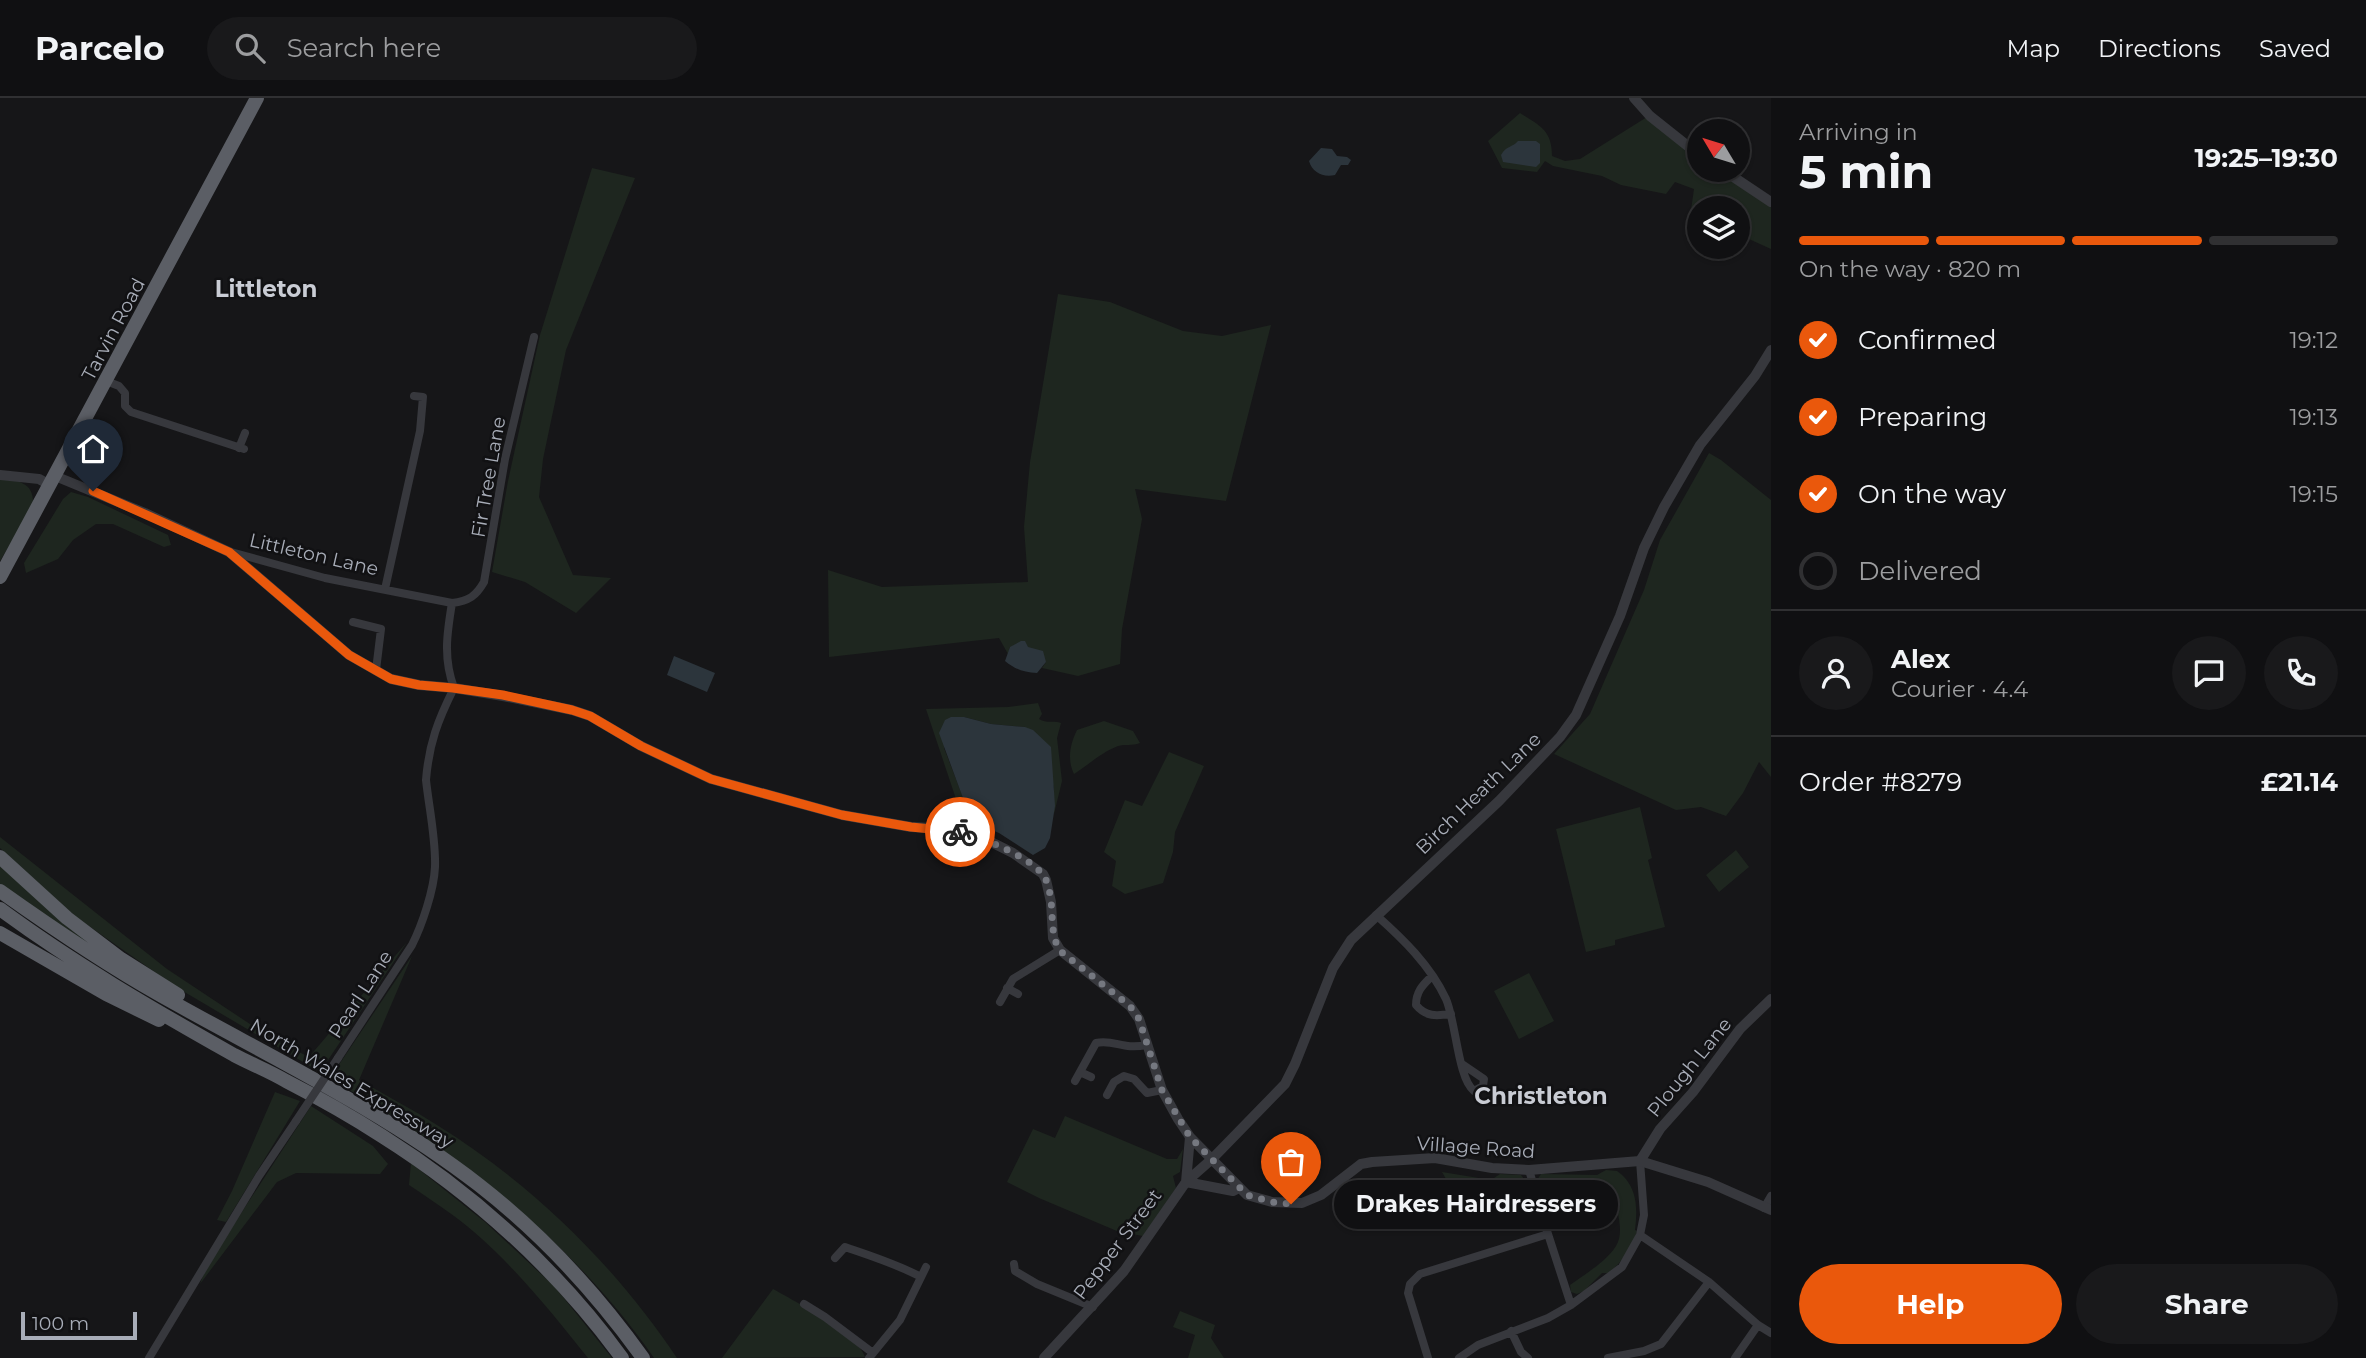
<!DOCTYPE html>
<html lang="en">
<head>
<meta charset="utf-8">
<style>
  :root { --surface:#101012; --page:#19191b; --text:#f1f3f6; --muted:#9c9d9f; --line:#303032; --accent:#ea580c }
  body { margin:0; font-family:Montserrat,sans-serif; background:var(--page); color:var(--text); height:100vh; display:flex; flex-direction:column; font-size:26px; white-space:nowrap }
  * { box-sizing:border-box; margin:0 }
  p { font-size:23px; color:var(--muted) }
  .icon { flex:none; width:38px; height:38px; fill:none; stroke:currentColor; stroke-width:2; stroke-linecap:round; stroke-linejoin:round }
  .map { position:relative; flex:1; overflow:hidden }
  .drawer { display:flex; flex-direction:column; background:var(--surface); width:595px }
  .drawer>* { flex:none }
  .needle { width:46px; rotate:308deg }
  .buttons { position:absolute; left:1687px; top:21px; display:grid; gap:14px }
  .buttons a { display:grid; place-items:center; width:63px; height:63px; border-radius:50%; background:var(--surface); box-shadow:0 2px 5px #0004,0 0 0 2px var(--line); font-size:35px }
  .scale { position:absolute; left:21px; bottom:18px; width:116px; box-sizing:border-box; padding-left:7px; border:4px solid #a8adb8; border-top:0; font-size:19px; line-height:24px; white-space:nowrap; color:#a8adb8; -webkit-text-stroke:5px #111113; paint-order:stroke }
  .pin { position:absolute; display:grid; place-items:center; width:60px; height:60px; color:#fff; margin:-72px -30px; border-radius:50% 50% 50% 0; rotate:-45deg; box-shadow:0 0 7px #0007 }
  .pin .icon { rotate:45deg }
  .courier { position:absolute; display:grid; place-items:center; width:70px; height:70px; margin:-35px; border:5px solid #ea580c; border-radius:50%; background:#fff; color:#222; box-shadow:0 2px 9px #0007 }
  .bubble { position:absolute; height:49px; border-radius:24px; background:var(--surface); box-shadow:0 2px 5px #0004,0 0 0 2px var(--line); font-size:23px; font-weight:700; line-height:49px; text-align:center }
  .head em { font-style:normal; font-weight:700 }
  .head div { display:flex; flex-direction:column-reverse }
  .head { display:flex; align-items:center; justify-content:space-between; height:119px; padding:0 28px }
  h1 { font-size:46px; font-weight:700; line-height:52px }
  .bar { display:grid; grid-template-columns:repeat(4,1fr); gap:10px 7px; align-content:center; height:84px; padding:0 28px }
  .bar i { height:9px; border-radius:5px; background:var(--line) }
  .bar .current { background:var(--accent) }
  .bar p { grid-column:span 4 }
  .line { display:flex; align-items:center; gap:18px; padding:0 28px; border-top:2px solid var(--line) }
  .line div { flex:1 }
  .round { display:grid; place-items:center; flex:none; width:74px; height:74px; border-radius:37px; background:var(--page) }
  ol { padding:0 28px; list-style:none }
  li { display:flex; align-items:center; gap:21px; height:77px }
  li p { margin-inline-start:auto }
  li .icon { padding:7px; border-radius:50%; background:var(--accent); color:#fff; stroke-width:4 }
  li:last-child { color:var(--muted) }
  li i { width:38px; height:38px; border:4px solid var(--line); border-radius:50% }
  .button { display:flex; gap:14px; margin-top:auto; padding:14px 28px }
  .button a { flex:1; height:80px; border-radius:42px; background:var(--accent); color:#fff; font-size:28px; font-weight:700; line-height:80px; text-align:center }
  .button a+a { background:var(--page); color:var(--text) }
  header { display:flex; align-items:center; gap:42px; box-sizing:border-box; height:98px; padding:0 35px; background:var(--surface); border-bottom:2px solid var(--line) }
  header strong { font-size:33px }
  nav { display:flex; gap:38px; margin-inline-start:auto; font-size:24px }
  .search { width:490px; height:63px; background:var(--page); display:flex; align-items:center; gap:18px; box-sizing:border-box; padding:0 24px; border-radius:38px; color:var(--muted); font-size:26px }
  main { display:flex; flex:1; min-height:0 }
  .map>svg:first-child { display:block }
  .green { fill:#1e261f }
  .water { fill:#2c353c }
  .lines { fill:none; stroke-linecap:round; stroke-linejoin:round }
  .minor { stroke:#37383d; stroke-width:8 }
  .tertiary { stroke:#37383d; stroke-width:10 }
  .trunk { stroke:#5b5e65; stroke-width:14 }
  .minor-bridge { stroke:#37383d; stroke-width:8 }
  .done { stroke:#757880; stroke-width:7; stroke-dasharray:0 12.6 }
  .route { stroke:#ea580c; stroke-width:9 }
  .labels { text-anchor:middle; stroke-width:5; stroke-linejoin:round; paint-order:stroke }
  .street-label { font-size:19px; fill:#a8adb8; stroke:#111113 }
  .quarter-label { font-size:23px; font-weight:bold; fill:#c9ccd4; stroke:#111113 }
</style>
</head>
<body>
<header>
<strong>Parcelo</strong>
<div class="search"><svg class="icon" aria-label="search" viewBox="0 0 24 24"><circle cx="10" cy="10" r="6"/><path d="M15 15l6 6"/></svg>Search here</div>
<nav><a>Map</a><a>Directions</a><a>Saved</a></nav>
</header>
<main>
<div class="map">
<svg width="1771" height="1260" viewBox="0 0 1771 1260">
  <rect width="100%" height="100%" fill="#161618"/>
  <path class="green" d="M1520 15C1540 28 1552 32 1552 58L1565 63 1580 61 1647 19 1699 62V72H1715L1771 108V151L1738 136V110H1699V115L1691 112 1694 91 1675 84 1666 96 1621 87 1602 78 1553 68 1545 63 1537 74 1502 70 1488 43Z
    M592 70 635 80 566 252 543 361 539 399 573 477 611 480 576 515 525 484 492 474 508 383 540 237Z
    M1058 196 1110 204 1183 233 1222 238 1271 227 1226 403 1135 391 1142 421 1122 531 1120 566 1078 578 1042 570 1046 564 1010 549 1008 556 999 540 829 559 828 472 882 489 1028 484 1024 429 1030 364Z
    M1709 355 1721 362 1771 402V679L1759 664 1743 695 1726 718 1701 709 1676 712 1554 656 1590 616 1644 492 1660 442Z
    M0 381C19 382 35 385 33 408L0 463Z
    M71 394 88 399 168 437 171 447 164 449 113 426H96L73 442 58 461 26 475 24 465 63 401Z
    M1038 605 1042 616 1039 621C1047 626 1053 622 1061 625L1057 640 1062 683 1054 716V689L1025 629 991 626 964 619 944 650 966 707 959 710 926 611 1008 609Z
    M1104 623 1133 633 1140 645C1132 648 1125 646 1118 648 1102 654 1088 667 1074 676 1067 662 1070 646 1077 632Z
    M1169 654 1204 668 1175 734 1173 754 1163 785 1125 796 1112 788 1116 763 1104 754 1125 702 1142 708Z
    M1640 709 1652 760 1648 762 1665 829 1615 842V847L1586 854 1556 731Z
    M0 739 167 871 271 940 309 959 407 844 320 974 176 889 76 819 0 750Z
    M1736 752 1749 769 1719 794 1706 777Z
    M0 768 127 872 0 787Z
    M412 858 359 982C385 997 412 1011 437 1027 532 1086 615 1167 677 1260H654C597 1177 520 1108 438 1049 404 1024 366 1003 330 980Z
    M1529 875 1554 923 1519 941 1494 893Z
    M275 994 300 1003 226 1124 217 1122 232 1093Z
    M311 1008 373 1048 388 1066 380 1076 296 1075 277 1084 200 1186 206 1169Z
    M1065 1018 1167 1061H1177L1183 1051 1180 1074 1173 1078 1176 1090 1143 1138 1132 1136 1131 1139 1039 1100 1007 1084 1033 1031 1055 1040Z
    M411 1065 485 1124 555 1189 612 1260H588C549 1211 504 1155 454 1118 439 1107 424 1097 409 1087Z
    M1606 1072 1617 1073C1637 1087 1638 1109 1635 1132L1637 1133C1632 1150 1622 1164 1609 1175H1602L1584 1193 1577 1196 1571 1194 1570 1187C1585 1176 1606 1164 1616 1148 1622 1138 1620 1126 1618 1116 1611 1078 1569 1084 1540 1087L1537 1082 1541 1076 1597 1077Z
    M1442 1074 1491 1082 1500 1076 1521 1077 1528 1086 1453 1093Z
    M773 1191C793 1202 860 1238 865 1259L722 1260Z
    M1180 1213 1215 1227 1211 1240 1224 1260H1188L1195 1237 1173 1229Z"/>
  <path class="water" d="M1518 43H1536L1540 46V65L1536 69 1503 64 1501 57C1507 47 1512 50 1518 43Z
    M1321 50 1332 51 1337 58 1347 59 1351 62 1348 67H1341L1335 77C1323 80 1312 74 1309 63Z
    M1021 543H1025L1028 549 1043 553 1046 564 1037 575C1024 574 1016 572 1005 563L1010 549Z
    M674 558 715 575 707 594 667 577Z
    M951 619H964L991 626 1025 629 1033 632 1051 649 1055 708 1050 740 1045 750 1033 757 999 735 973 724 970 719 939 635 945 622Z"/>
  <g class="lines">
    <path class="minor" d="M106 283 119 288 125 295V308L131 314 244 351
      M239 350 245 335
      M231 454 325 480 452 505C447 535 443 560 454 590 438 622 429 645 426 682 429 710 436 741 435 769 434 792 422 827 412 847L338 960
      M385 491 420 333 423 299 414 298
      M452 505C469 503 476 498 484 484L505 361 534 239
      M353 524 381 531 376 572
      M1376 817C1403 841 1430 867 1446 901 1456 924 1458 981 1474 993L1483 988 1484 981 1462 966
      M1432 878C1423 887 1416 893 1416 907 1426 919 1436 918 1451 916
      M1007 890 1018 896
      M1000 904 1013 881 1060 852
      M1080 974 1091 979
      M1075 983 1096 945C1114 941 1123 952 1146 947
      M1107 997 1114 984 1124 978 1134 981 1147 995 1162 992
      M1764 1110 1771 1098
      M1548 1136 1571 1207
      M1640 1137 1709 1184 1758 1227 1771 1235
      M835 1160 845 1149C871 1158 897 1166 921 1179
      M1014 1166 1015 1173 1037 1186 1093 1209
      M804 1206 825 1219 873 1255
      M1511 1233 1521 1254 1528 1260
      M149 1260 259 1078 296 1023
      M869 1260 900 1222 926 1169
      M1428 1260 1408 1195 1410 1186 1420 1176 1548 1136 1529 1072
      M1459 1260 1478 1247 1548 1220 1571 1207 1622 1169 1640 1137 1644 1117 1640 1063
      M1608 1260 1644 1253 1661 1246 1709 1184
      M1735 1260 1758 1227"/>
    <path class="tertiary" d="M1634 0 1650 18 1699 57
      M1723 72 1771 104
      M0 377 39 381 50 387
      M55 378 145 415 229 454 349 557 391 581 419 587 454 590 503 598 572 612 590 618 641 648 711 681 842 717 911 729 952 731 985 741 1013 755 1043 776 1046 782 1051 804 1053 840 1060 852 1130 908 1139 921 1162 992 1178 1021 1190 1039 1247 1097 1272 1104 1302 1105 1321 1097 1361 1066 1372 1064 1435 1060 1492 1070 1529 1072 1640 1063 1708 1084 1771 1112
      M1640 1063 1660 1031 1693 994 1740 931 1771 901
      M1187 1083 1212 1061 1285 986 1295 966 1333 870 1351 842 1499 703 1560 639 1576 617 1620 518 1644 450 1664 409 1700 347 1755 278 1771 252
      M1186 1084 1233 1093 1239 1090
      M1044 1260 1124 1173 1186 1084 1190 1039"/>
    <path class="trunk" d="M0 479 257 0
      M0 759 67 820 121 861 178 897
      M0 793C52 830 105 866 160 897 268 958 381 1011 479 1087 542 1136 597 1196 643 1260
      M0 811C73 865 154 912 234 957 251 966 269 973 286 983 319 1000 351 1018 382 1038 474 1096 558 1172 622 1260
      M0 835 106 896 159 922"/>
    <path class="minor-bridge" d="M296 1023 338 960"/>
  </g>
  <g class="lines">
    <path class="done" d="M960 734C982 740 1036 760 1046 782 1049 788 1050 797 1051 803 1053 822 1051 835 1059 852L1130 908 1139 921 1162 992 1190 1039 1247 1097 1272 1104 1291 1106"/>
    <path class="route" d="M93 393 229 454 349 557 391 581 419 587 453 590 503 597 572 612 590 618 641 648 711 681 842 717 911 729 960 734"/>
  </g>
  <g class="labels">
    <g class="street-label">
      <text transform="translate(113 231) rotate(-62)" y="7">Tarvin Road</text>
      <text transform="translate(488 379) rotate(-80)" y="7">Fir Tree Lane</text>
      <text transform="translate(314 456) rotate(13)" y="7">Littleton Lane</text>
      <text transform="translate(1478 695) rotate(-44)" y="7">Birch Heath Lane</text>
      <text transform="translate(360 896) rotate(-57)" y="7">Pearl Lane</text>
      <text transform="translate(1689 969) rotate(-51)" y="7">Plough Lane</text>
      <text transform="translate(352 985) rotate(31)" y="7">North Wales Expressway</text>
      <text transform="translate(1476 1049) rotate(4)" y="7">Village Road</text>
      <text transform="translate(1117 1146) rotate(-53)" y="7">Pepper Street</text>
    </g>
    <g class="quarter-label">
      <text x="266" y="199">Littleton</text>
      <text x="1541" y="1006">Christleton</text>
    </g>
  </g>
</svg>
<div class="buttons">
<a><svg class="needle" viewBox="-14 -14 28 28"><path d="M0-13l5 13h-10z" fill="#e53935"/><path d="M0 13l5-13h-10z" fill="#9c9d9f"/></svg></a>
<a><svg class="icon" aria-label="layers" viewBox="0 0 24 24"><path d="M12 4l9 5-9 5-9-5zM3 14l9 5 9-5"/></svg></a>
</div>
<div class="scale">100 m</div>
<div class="pin" style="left:1291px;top:1106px;background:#ea580c"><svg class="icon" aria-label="bag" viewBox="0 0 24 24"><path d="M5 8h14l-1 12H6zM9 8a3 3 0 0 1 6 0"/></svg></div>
<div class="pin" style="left:93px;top:393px;background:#1f2937"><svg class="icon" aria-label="home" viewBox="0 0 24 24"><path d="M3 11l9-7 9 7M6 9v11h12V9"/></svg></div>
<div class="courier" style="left:960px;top:734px"><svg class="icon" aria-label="bike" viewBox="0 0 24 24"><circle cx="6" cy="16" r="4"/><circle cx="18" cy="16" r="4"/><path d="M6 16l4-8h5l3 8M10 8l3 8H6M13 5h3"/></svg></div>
<div class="bubble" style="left:1334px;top:1082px;width:284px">Drakes Hairdressers</div>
</div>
<section class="drawer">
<div class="head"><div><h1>5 min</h1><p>Arriving in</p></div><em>19:25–19:30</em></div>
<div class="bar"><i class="current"></i><i class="current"></i><i class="current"></i><i></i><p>On the way · 820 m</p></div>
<ol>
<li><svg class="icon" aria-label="check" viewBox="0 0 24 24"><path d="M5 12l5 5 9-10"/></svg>Confirmed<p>19:12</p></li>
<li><svg class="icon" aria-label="check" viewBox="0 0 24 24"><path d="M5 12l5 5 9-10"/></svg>Preparing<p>19:13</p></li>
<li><svg class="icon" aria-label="check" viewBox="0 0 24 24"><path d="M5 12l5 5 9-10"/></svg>On the way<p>19:15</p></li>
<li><i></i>Delivered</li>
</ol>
<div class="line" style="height:126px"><a class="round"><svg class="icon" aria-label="person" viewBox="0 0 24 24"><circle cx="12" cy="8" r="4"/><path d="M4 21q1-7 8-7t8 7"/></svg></a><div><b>Alex</b><p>Courier · 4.4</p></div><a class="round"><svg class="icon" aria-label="chat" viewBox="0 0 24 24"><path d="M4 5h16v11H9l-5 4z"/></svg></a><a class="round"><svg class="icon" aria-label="phone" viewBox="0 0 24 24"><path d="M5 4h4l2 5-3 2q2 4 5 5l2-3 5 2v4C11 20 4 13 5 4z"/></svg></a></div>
<div class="line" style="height:91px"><div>Order #8279</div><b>£21.14</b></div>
<div class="button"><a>Help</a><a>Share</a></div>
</section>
</main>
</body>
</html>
